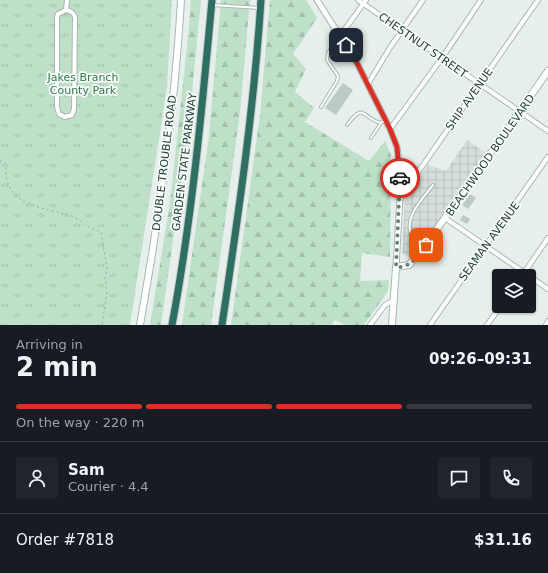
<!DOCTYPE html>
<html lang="en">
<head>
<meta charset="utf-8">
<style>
  :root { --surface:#171b24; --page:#20242c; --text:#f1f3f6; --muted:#9ea1a6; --line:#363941; --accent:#d93025 }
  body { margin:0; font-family:"DejaVu Sans",sans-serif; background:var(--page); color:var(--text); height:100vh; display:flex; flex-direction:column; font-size:15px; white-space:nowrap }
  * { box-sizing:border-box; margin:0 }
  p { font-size:13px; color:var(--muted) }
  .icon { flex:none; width:22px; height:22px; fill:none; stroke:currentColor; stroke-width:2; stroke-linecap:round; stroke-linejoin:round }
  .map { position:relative; height:325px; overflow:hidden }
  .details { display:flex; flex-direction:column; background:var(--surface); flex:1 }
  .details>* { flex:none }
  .buttons { position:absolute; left:492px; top:269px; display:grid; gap:8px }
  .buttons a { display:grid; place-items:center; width:44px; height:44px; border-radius:4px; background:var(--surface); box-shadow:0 1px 3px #0004; font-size:20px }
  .pin { position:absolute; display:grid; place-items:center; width:34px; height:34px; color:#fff; margin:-17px; border-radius:8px; box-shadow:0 2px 6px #0006 }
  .courier { position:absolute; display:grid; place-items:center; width:40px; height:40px; margin:-20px; border:3px solid #d93025; border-radius:50%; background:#fff; color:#222; box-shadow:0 1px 5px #0007 }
  .overview em { font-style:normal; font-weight:700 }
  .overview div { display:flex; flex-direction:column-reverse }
  .overview { display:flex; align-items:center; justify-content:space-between; height:68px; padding:0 16px }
  h1 { font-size:26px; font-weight:700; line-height:30px }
  .bar { display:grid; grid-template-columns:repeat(4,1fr); gap:6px 4px; align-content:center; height:48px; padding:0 16px }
  .bar i { height:5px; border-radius:3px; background:var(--line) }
  .bar .selected { background:var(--accent) }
  .bar p { grid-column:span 4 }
  .line { display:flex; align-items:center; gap:10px; padding:0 16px; border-top:1px solid var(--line) }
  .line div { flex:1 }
  .round { display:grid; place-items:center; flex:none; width:42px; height:42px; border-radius:4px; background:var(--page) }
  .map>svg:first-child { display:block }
  .industrial { fill:url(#industrial-grid) }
  .forest { fill:url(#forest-firs) }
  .park { fill:url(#park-tufts) }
  .building { fill:#bbcac4 }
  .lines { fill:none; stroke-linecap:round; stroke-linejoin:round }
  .service-casing { stroke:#a8b8b2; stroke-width:4 }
  .minor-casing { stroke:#a8b8b2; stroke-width:6 }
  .tertiary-casing { stroke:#a8b8b2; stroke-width:7 }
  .secondary-casing { stroke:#a4bbb3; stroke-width:8 }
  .motorway-casing { stroke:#c2cac8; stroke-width:9 }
  .path { stroke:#86b3a5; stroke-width:1; stroke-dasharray:2 3; stroke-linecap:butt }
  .service { stroke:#fff; stroke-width:2 }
  .minor { stroke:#fff; stroke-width:4 }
  .tertiary { stroke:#fff; stroke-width:5 }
  .secondary { stroke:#fff; stroke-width:6 }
  .motorway { stroke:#2f6f62; stroke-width:7 }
  .done { stroke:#687f78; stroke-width:4; stroke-dasharray:0 7.2 }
  .route { stroke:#d93025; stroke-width:5 }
  .labels { text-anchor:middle; stroke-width:3.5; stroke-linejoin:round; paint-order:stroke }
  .street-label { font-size:11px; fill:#24423a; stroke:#f7fbf9 }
  .park-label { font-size:11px; fill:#2d7a4b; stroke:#f7fbf9 }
</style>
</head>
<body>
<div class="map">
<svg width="548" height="325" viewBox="0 0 548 325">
  <defs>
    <pattern id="industrial-grid" width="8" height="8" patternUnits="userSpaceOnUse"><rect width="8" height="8" fill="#d4dfda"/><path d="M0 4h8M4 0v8" fill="none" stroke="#b6c1bc"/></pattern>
    <pattern id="forest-firs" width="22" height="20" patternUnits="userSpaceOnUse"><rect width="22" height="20" fill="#bfe0c8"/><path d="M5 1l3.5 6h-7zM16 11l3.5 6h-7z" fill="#a4c1ad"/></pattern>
    <pattern id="park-tufts" width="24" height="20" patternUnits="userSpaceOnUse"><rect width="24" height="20" fill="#bfe0c8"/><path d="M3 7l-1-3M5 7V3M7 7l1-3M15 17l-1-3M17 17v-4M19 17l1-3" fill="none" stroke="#a4c1ad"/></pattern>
  </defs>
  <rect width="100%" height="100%" fill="#e6efeb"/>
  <path class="industrial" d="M467 140 486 153 412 259 402 253 405 197 428 165 446 171Z"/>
  <path class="forest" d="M191 0H201L188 134 161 325H150L170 203 189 27Z
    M221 0H250L240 112 211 325H182L209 136Z
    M270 0H306L317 18 293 54 306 69 295 92 314 108 305 122 369 161 385 141 391 155 390 257 362 253 360 281 389 280 388 291 364 325H345L335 320 332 325H231L260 115Z"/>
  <path class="park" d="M0 0H172L167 87 130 325H0Z"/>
  <path class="building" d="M343 83 353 90 336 115 325 108Z
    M470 194 476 198 468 209 462 205Z
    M463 215 470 219 467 224 460 220Z"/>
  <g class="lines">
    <defs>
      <path id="service" d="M212 5 258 8
        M321 107 337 81 338 76 327 60 328 53 339 37
        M347 125C365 101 361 118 381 123L385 120
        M371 138 381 123
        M412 239C403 217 421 201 433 185
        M422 249 413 243 412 239H415L425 245"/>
      <path id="minor" d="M358 0 548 131
        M66 10C71 11 73 12 75 17L74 109 72 115 65 117 59 114 57 107V17L58 14 66 10 67 0
        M340 36 366 0
        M368 84 391 46 423 0
        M390 129 442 58 481 0
        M400 198 538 0
        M445 218 548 289
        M522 276 548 238
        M370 325 385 305 394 300
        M430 325 548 157
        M487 325 501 306
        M546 325 548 321"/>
      <path id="tertiary" d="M317 0 357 63 390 129 397 147 400 170V198L396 267"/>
      <path id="secondary" d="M140 325C159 218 175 109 181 0
        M392 325 396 267 409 265 423 249 548 71"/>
      <path id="motorway" d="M172 325C192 218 202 109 212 0
        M222 325C238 217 254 109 261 0"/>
    </defs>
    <use href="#service" class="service-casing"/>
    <use href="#minor" class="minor-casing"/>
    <use href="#tertiary" class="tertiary-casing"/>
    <use href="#secondary" class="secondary-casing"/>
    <use href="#motorway" class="motorway-casing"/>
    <path class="path" d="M0 161 4 162 6 165C3 207 42 206 71 216 76 217 80 221 84 224 89 227 95 230 101 232L107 269 105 278 107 292 102 325"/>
    <use href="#service" class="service"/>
    <use href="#minor" class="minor"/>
    <use href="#tertiary" class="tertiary"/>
    <use href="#secondary" class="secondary"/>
    <use href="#motorway" class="motorway"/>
  </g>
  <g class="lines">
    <path class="done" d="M400 178 396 267C411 268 418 256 426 245"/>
    <path class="route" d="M346 45 357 63 390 129 397 147 400 178"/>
  </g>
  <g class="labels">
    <g class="street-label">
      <text transform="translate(423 45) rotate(35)" y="4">CHESTNUT STREET</text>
      <text transform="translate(469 99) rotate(-55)" y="4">SHIP AVENUE</text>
      <text transform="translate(490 155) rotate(-55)" y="4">BEACHWOOD BOULEVARD</text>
      <text transform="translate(184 162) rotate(-83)" y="4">GARDEN STATE PARKWAY</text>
      <text transform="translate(164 163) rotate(-83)" y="4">DOUBLE TROUBLE ROAD</text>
      <text transform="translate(489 241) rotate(-54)" y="4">SEAMAN AVENUE</text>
    </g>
    <g class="park-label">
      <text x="83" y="81">Jakes Branch<tspan x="83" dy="13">County Park</tspan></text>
    </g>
  </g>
</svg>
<div class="buttons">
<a><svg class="icon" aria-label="layers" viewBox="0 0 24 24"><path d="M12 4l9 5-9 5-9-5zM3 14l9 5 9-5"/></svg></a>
</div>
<div class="pin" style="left:426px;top:245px;background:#ea580c"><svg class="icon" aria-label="bag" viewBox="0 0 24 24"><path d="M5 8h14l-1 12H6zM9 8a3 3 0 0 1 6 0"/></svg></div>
<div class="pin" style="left:346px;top:45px;background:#1f2937"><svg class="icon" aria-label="home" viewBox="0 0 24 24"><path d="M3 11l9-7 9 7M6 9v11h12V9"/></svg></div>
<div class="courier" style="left:400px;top:178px"><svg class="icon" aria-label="car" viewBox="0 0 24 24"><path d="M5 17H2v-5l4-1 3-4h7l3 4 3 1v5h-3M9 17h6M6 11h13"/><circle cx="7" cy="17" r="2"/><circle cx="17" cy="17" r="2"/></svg></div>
</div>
<section class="details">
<div class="overview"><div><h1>2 min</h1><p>Arriving in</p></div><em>09:26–09:31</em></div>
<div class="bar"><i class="selected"></i><i class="selected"></i><i class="selected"></i><i></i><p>On the way · 220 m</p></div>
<div class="line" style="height:72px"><a class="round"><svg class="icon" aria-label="person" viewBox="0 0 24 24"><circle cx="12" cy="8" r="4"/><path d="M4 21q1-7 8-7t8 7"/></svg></a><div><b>Sam</b><p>Courier · 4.4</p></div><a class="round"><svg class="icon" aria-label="chat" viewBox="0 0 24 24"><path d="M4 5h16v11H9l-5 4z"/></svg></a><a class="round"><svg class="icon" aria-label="phone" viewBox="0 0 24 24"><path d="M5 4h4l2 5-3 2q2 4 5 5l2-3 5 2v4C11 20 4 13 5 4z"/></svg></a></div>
<div class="line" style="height:52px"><div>Order #7818</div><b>$31.16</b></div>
</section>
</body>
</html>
